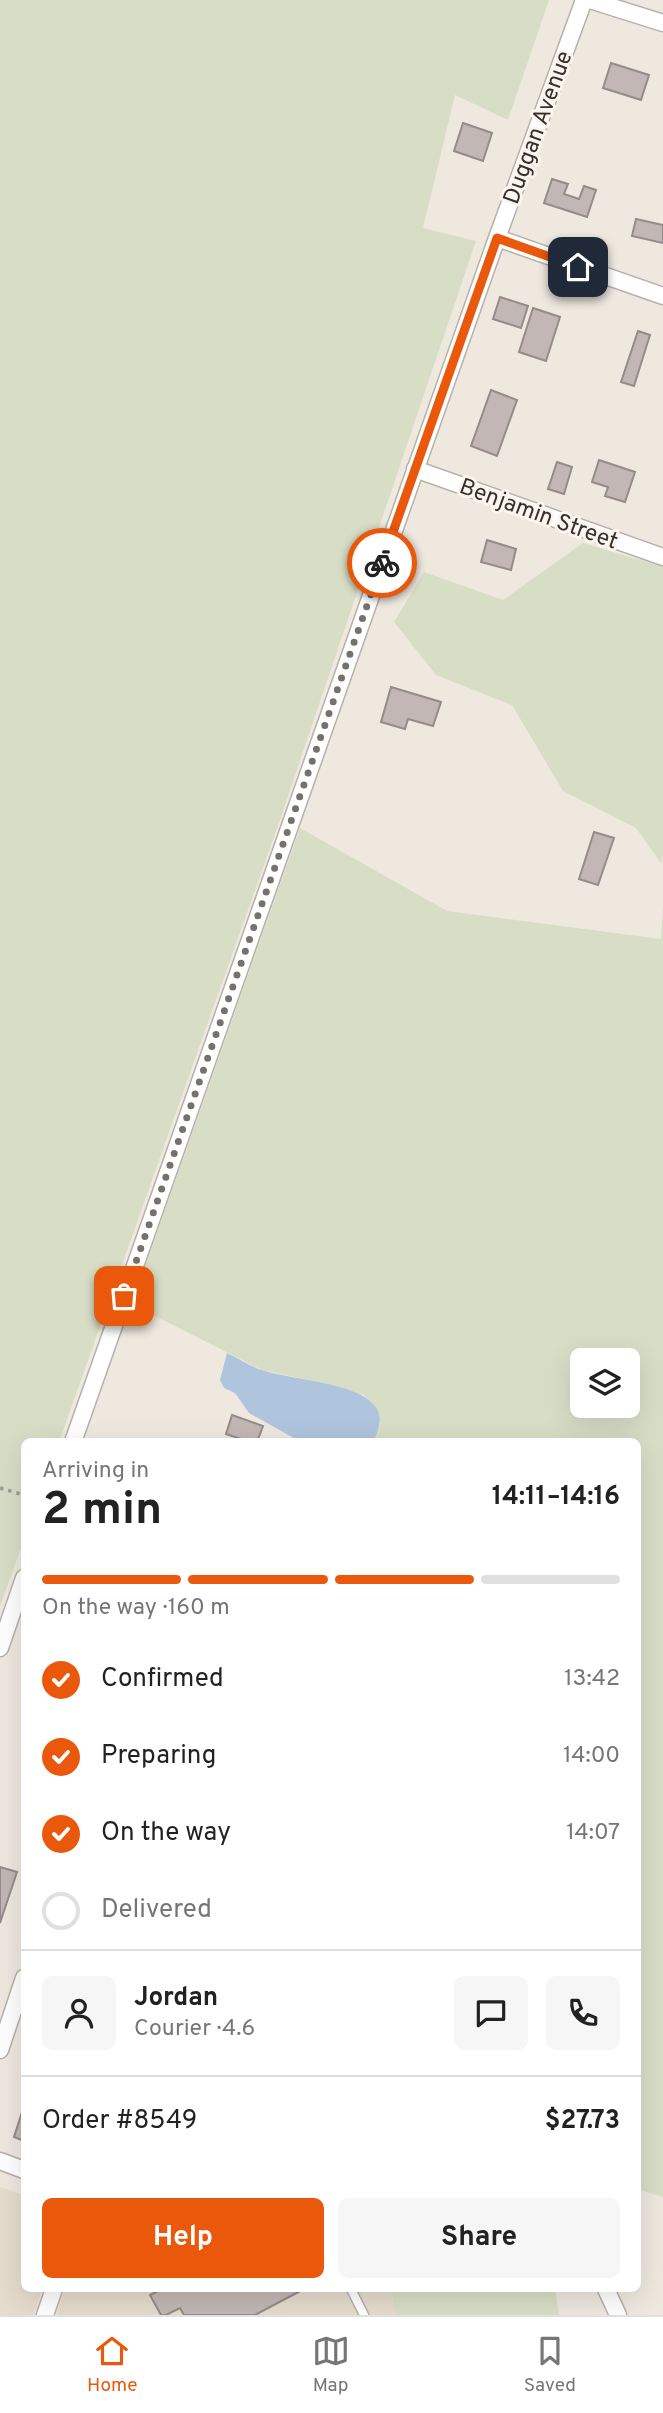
<!DOCTYPE html>
<html lang="en">
<head>
<meta charset="utf-8">
<style>
  :root { --surface:#fff; --page:#f6f6f6; --text:#222; --muted:#767676; --line:#e0e0e0; --accent:#ea580c }
  body { margin:0; font-family:Overpass,sans-serif; background:var(--page); color:var(--text); height:100vh; display:flex; flex-direction:column; font-size:26px; white-space:nowrap }
  * { box-sizing:border-box; margin:0 }
  p { font-size:23px; color:var(--muted) }
  .icon { flex:none; width:38px; height:38px; fill:none; stroke:currentColor; stroke-width:2; stroke-linecap:round; stroke-linejoin:round }
  .map { position:relative; flex:1; overflow:hidden }
  .side { position:absolute; left:21px; top:1438px; width:620px; height:854px; display:flex; flex-direction:column; background:var(--surface); border-radius:10px; box-shadow:0 7px 28px #0002 }
  .side>* { flex:none }
  .tools { position:absolute; left:570px; top:1348px; display:grid; gap:14px }
  .tools a { display:grid; place-items:center; width:70px; height:70px; border-radius:10px; background:var(--surface); box-shadow:0 7px 28px #0002; font-size:35px }
  .pin { position:absolute; display:grid; place-items:center; width:60px; height:60px; color:#fff; margin:-30px; border-radius:14px; box-shadow:0 4px 10px #0006 }
  .courier { position:absolute; display:grid; place-items:center; width:70px; height:70px; margin:-35px; border:5px solid #ea580c; border-radius:50%; background:#fff; color:#222; box-shadow:0 2px 9px #0007 }
  .headline em { font-style:normal; font-weight:700 }
  .headline div { display:flex; flex-direction:column-reverse }
  .headline { display:flex; align-items:center; justify-content:space-between; height:119px; padding:0 21px }
  h1 { font-size:46px; font-weight:700; line-height:52px }
  .bar { display:grid; grid-template-columns:repeat(4,1fr); gap:10px 7px; align-content:center; height:84px; padding:0 21px }
  .bar i { height:9px; border-radius:5px; background:var(--line) }
  .bar .current { background:var(--accent) }
  .bar p { grid-column:span 4 }
  .line { display:flex; align-items:center; gap:18px; padding:0 21px; border-top:2px solid var(--line) }
  .line div { flex:1 }
  .round { display:grid; place-items:center; flex:none; width:74px; height:74px; border-radius:10px; background:var(--page) }
  ol { padding:0 21px; list-style:none }
  li { display:flex; align-items:center; gap:21px; height:77px }
  li p { margin-inline-start:auto }
  li .icon { padding:7px; border-radius:50%; background:var(--accent); color:#fff; stroke-width:4 }
  li:last-child { color:var(--muted) }
  li i { width:38px; height:38px; border:4px solid var(--line); border-radius:50% }
  .cta { display:flex; gap:14px; margin-top:auto; padding:14px 21px }
  .cta a { flex:1; height:80px; border-radius:10px; background:var(--accent); color:#fff; font-size:28px; font-weight:700; line-height:80px; text-align:center }
  .cta a+a { background:var(--page); color:var(--text) }
  .menu { display:flex; justify-content:space-around; align-items:center; height:98px; border-top:2px solid var(--line); background:var(--surface); font-size:19px; color:var(--muted) }
  .menu a { display:grid; justify-items:center; gap:4px }
  .menu .current { color:var(--accent) }
  .map>svg:first-child { display:block }
  .built { fill:#e5dccd }
  .green { fill:#d8dec6; fill-rule:evenodd }
  .water { fill:#afc5de }
  .building { fill:#c2b7b4; stroke:#958b88; stroke-width:2 }
  .lines { fill:none; stroke-linecap:round; stroke-linejoin:round }
  .service-casing { stroke:#b6b1a9; stroke-width:11 }
  .minor-casing { stroke:#b6b1a9; stroke-width:19 }
  .path { stroke:#a29d96; stroke-width:3.5; stroke-dasharray:3.5 5; stroke-linecap:butt }
  .service { stroke:#fff; stroke-width:8 }
  .minor { stroke:#fff; stroke-width:16 }
  .done { stroke:#75726c; stroke-width:7; stroke-dasharray:0 12.6 }
  .route { stroke:#ea580c; stroke-width:9 }
  .labels { text-anchor:middle; stroke-width:6; stroke-linejoin:round; paint-order:stroke }
  .street-label { font-size:23px; fill:#34322e; stroke:#fbf5ed }
</style>
</head>
<body>
<div class="map">
<svg width="663" height="2315" viewBox="0 0 663 2315">
  <rect width="100%" height="100%" fill="#eee8df"/>
  <path class="built" d="M0 2187 24 2195V2289H42L34 2315H0Z
    M65 2289H391L395 2315H56Z"/>
  <path class="green" d="M0 0H549L508 120 455 95 423 228 476 241 281 817 59 1442H24V1539L0 1607Z
    M583 543 663 567V855L661 863 636 828 563 791 512 705 436 675 394 622 424 572 503 600Z
    M300 828 447 911 661 939 663 903V2197L637 2189V1442H374L380 1424 377 1408 364 1395 333 1385 262 1370 145 1311 133 1301ZM583 1360H628V1405H583Z
    M391 2289H555L559 2315H395Z"/>
  <path class="water" d="M227 1353C239 1359 250 1366 262 1370 291 1380 357 1382 375 1406 384 1417 378 1430 374 1442H301L249 1413 235 1393 224 1388 220 1380Z"/>
  <path class="building" d="M611 63 649 75 641 100 603 88Z
    M463 123 492 133 483 161 454 151Z
    M552 179 568 184 564 194 579 199 584 186 596 190 587 217 544 203Z
    M636 219 663 225V243L632 236Z
    M500 297 528 306 521 328 493 319Z
    M533 308 560 317 546 361 519 352Z
    M638 331 650 335 634 386 621 382Z
    M491 390 517 400 497 456 471 446Z
    M599 460 635 472 625 502 605 496 608 487 592 482Z
    M557 462 572 467 564 494 548 489Z
    M487 540 516 549 511 570 481 562Z
    M391 687 441 702 433 726 408 719 405 729 381 722Z
    M594 832 614 838 598 885 579 879Z
    M232 1415 263 1426 257 1442H250L226 1434Z
    M0 1867 17 1872 0 1923Z
    M24 2106V2141L14 2137Z
    M162 2289H304L255 2315H184L180 2308 166 2315H161L150 2295Z"/>
  <g class="lines">
    <defs>
      <path id="service" d="M351 2289 364 2315"/>
      <path id="minor" d="M590 0 663 23
        M497 238 663 296
        M415 469 663 557
        M73 1442 497 238 584 0
        M0 1648 24 1578
        M0 2050 24 1978
        M0 2161 24 2170
        M606 2289 618 2315
        M45 2315 54 2289"/>
    </defs>
    <use href="#service" class="service-casing"/>
    <use href="#minor" class="minor-casing"/>
    <path class="path" d="M0 1488 24 1495"/>
    <use href="#service" class="service"/>
    <use href="#minor" class="minor"/>
  </g>
  <g class="lines">
    <path class="done" d="M124 1296 382 563"/>
    <path class="route" d="M382 563 497 238 578 267"/>
  </g>
  <g class="labels">
    <g class="street-label">
      <text transform="translate(537 127) rotate(-70)" y="8">Duggan Avenue</text>
      <text transform="translate(539 513) rotate(20)" y="8">Benjamin Street</text>
    </g>
  </g>
</svg>
<div class="tools">
<a><svg class="icon" aria-label="layers" viewBox="0 0 24 24"><path d="M12 4l9 5-9 5-9-5zM3 14l9 5 9-5"/></svg></a>
</div>
<div class="pin" style="left:124px;top:1296px;background:#ea580c"><svg class="icon" aria-label="bag" viewBox="0 0 24 24"><path d="M5 8h14l-1 12H6zM9 8a3 3 0 0 1 6 0"/></svg></div>
<div class="pin" style="left:578px;top:267px;background:#1f2937"><svg class="icon" aria-label="home" viewBox="0 0 24 24"><path d="M3 11l9-7 9 7M6 9v11h12V9"/></svg></div>
<div class="courier" style="left:382px;top:563px"><svg class="icon" aria-label="bike" viewBox="0 0 24 24"><circle cx="6" cy="16" r="4"/><circle cx="18" cy="16" r="4"/><path d="M6 16l4-8h5l3 8M10 8l3 8H6M13 5h3"/></svg></div>
<section class="side">
<div class="headline"><div><h1>2 min</h1><p>Arriving in</p></div><em>14:11–14:16</em></div>
<div class="bar"><i class="current"></i><i class="current"></i><i class="current"></i><i></i><p>On the way · 160 m</p></div>
<ol>
<li><svg class="icon" aria-label="check" viewBox="0 0 24 24"><path d="M5 12l5 5 9-10"/></svg>Confirmed<p>13:42</p></li>
<li><svg class="icon" aria-label="check" viewBox="0 0 24 24"><path d="M5 12l5 5 9-10"/></svg>Preparing<p>14:00</p></li>
<li><svg class="icon" aria-label="check" viewBox="0 0 24 24"><path d="M5 12l5 5 9-10"/></svg>On the way<p>14:07</p></li>
<li><i></i>Delivered</li>
</ol>
<div class="line" style="height:126px"><a class="round"><svg class="icon" aria-label="person" viewBox="0 0 24 24"><circle cx="12" cy="8" r="4"/><path d="M4 21q1-7 8-7t8 7"/></svg></a><div><b>Jordan</b><p>Courier · 4.6</p></div><a class="round"><svg class="icon" aria-label="chat" viewBox="0 0 24 24"><path d="M4 5h16v11H9l-5 4z"/></svg></a><a class="round"><svg class="icon" aria-label="phone" viewBox="0 0 24 24"><path d="M5 4h4l2 5-3 2q2 4 5 5l2-3 5 2v4C11 20 4 13 5 4z"/></svg></a></div>
<div class="line" style="height:91px"><div>Order #8549</div><b>$27.73</b></div>
<div class="cta"><a>Help</a><a>Share</a></div>
</section>
</div>
<nav class="menu">
<a class="current"><svg class="icon" aria-label="home" viewBox="0 0 24 24"><path d="M3 11l9-7 9 7M6 9v11h12V9"/></svg>Home</a>
<a><svg class="icon" aria-label="map" viewBox="0 0 24 24"><path d="M3 6l6-2 6 2 6-2v14l-6 2-6-2-6 2zM9 4v14M15 6v14"/></svg>Map</a>
<a><svg class="icon" aria-label="saved" viewBox="0 0 24 24"><path d="M7 4h10v16l-5-4-5 4z"/></svg>Saved</a>
</nav>
</body>
</html>
